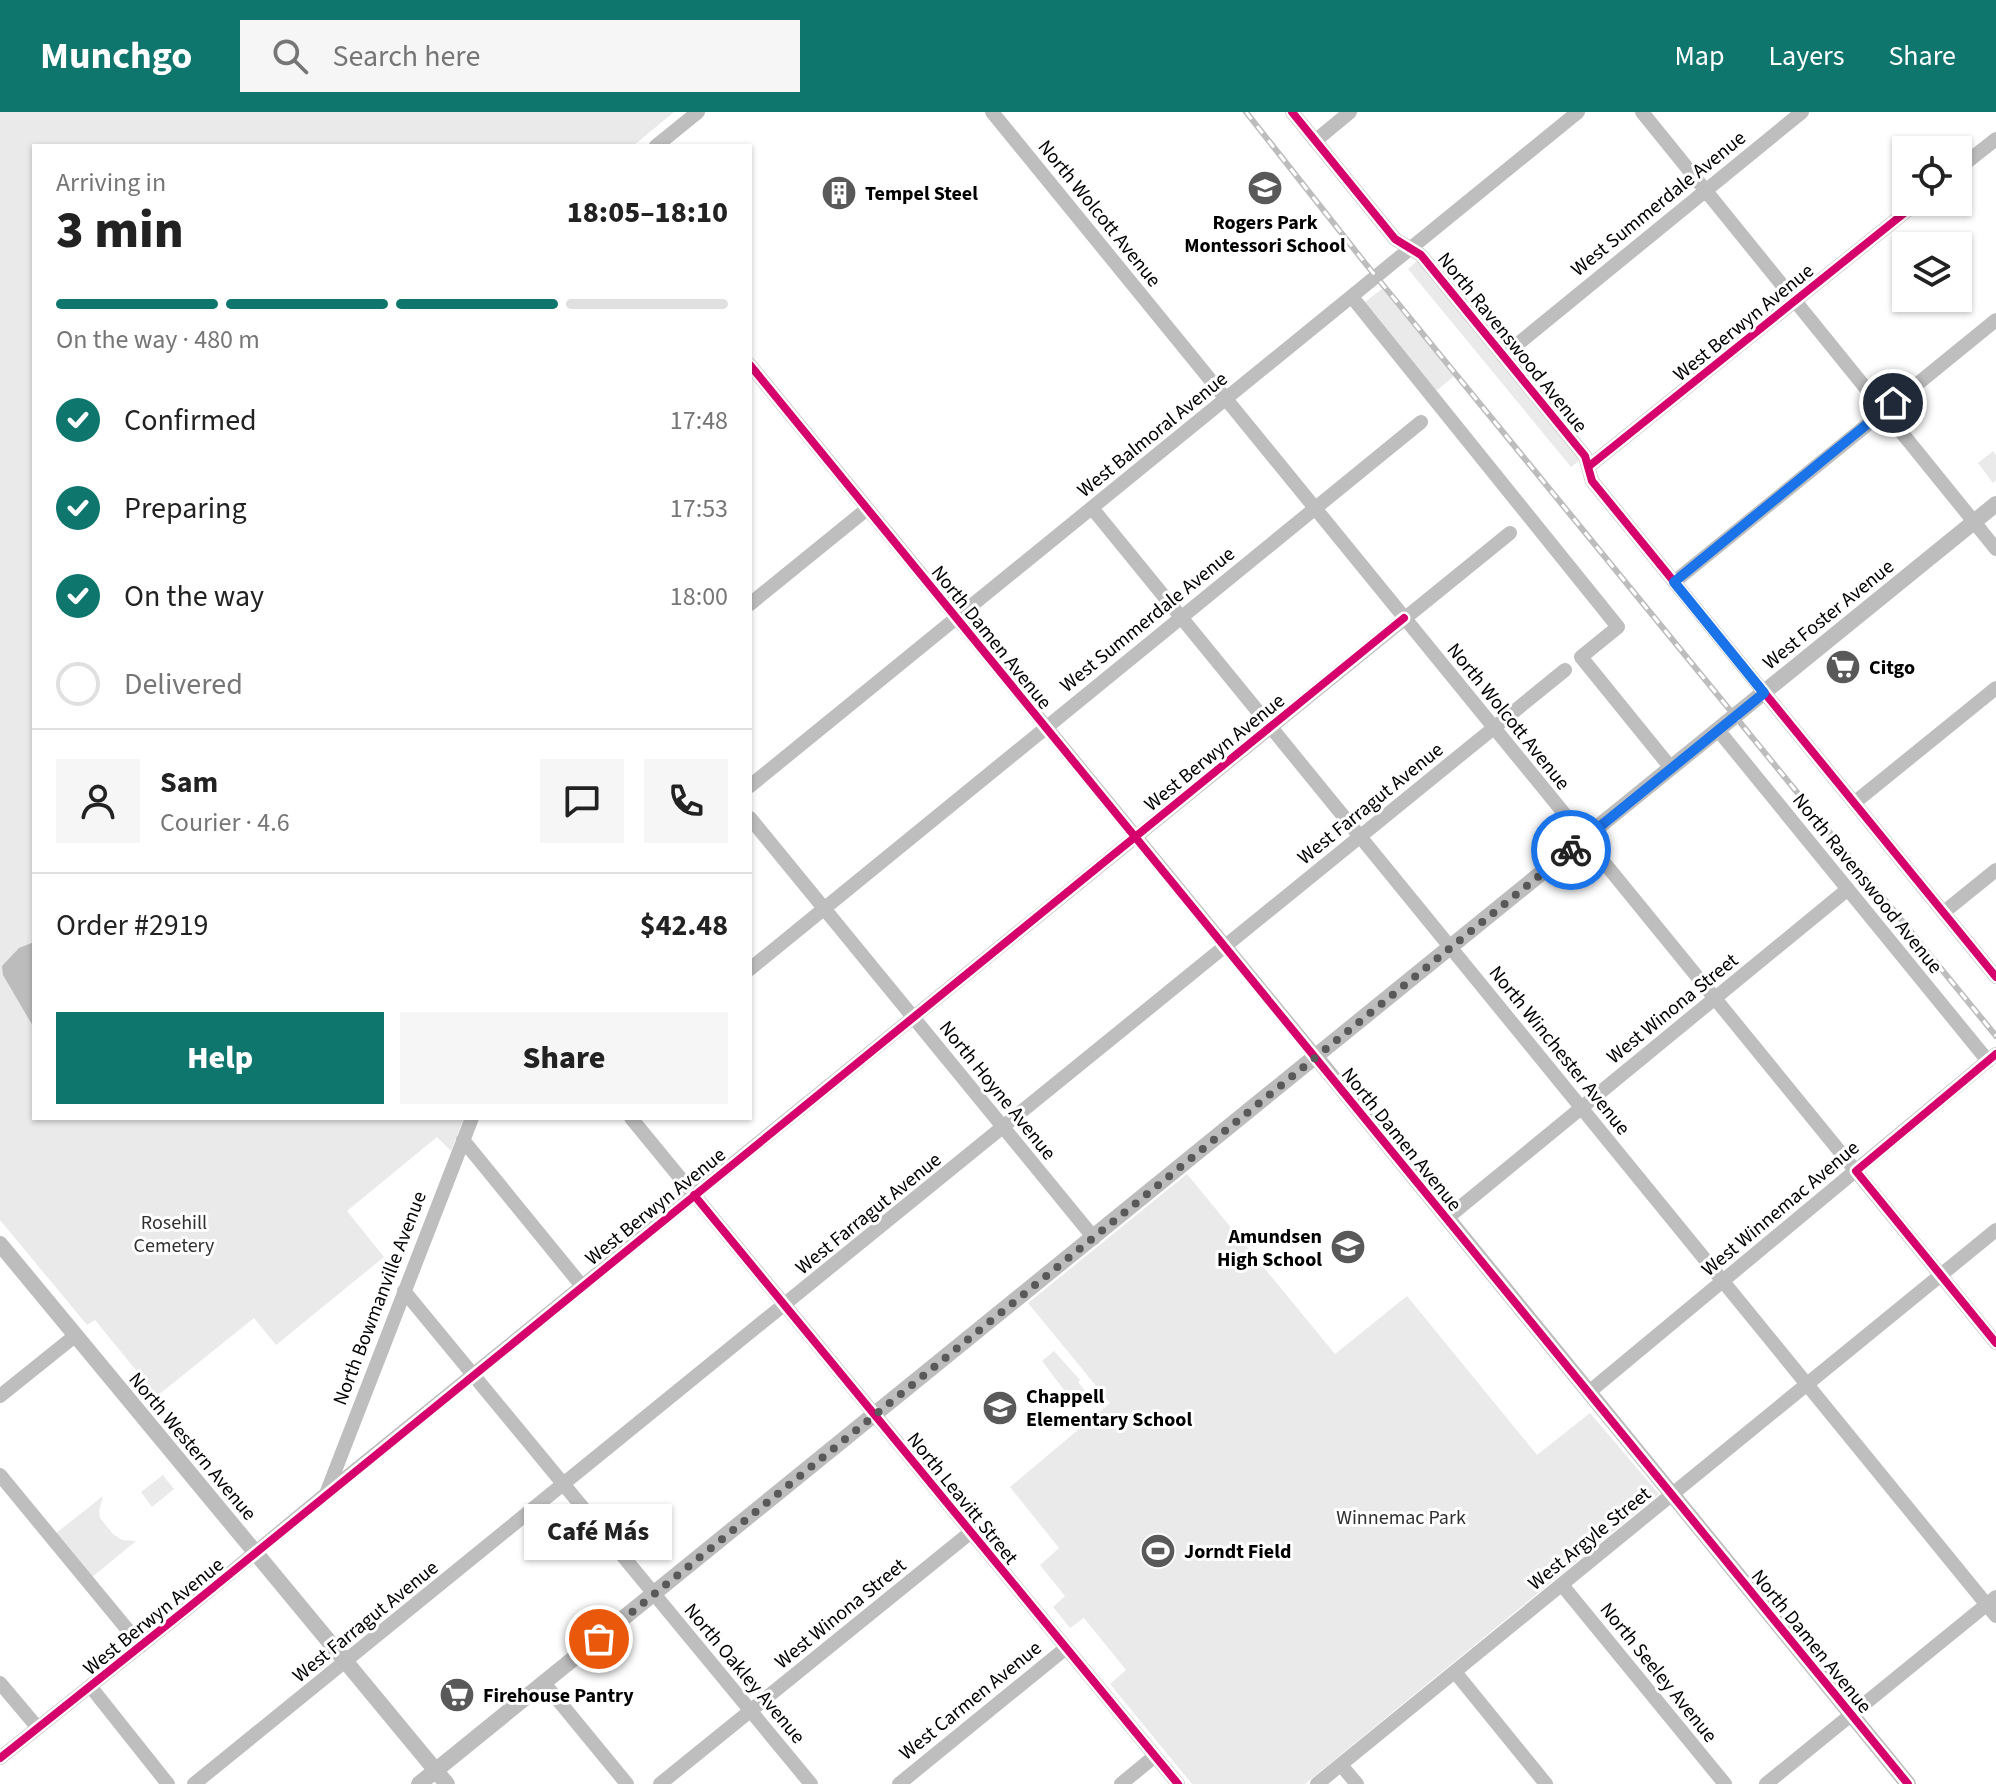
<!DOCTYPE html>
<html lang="en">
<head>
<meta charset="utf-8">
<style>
  :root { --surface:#fff; --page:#f6f6f6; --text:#222; --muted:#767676; --line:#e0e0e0; --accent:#0f766e }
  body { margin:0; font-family:"Source Sans 3",sans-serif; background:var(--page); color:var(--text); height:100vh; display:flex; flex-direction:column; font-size:30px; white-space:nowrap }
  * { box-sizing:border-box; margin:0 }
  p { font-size:26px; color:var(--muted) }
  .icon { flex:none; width:44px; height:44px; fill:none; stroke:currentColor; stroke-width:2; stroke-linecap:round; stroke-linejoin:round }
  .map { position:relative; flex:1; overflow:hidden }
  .panel { position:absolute; left:32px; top:32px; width:720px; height:976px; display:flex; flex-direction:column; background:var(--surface); border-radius:0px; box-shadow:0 2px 6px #0004 }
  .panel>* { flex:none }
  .controls { position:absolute; left:1892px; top:24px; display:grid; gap:16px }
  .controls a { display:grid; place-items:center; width:80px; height:80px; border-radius:0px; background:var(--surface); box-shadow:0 2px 6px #0004; font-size:40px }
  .pin { position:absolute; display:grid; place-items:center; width:68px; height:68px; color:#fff; margin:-34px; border:4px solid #fff; border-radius:50%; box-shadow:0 2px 8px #0007 }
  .courier { position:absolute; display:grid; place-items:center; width:80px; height:80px; margin:-40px; border:6px solid #1a73e8; border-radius:50%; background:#fff; color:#222; box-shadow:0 2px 10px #0007 }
  .bubble { position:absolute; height:56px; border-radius:0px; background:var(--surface); box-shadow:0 2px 6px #0004; font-size:26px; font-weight:800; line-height:56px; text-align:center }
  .summary em { font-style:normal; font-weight:800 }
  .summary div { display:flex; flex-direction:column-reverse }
  .summary { display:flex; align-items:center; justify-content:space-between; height:136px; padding:0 24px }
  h1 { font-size:52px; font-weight:800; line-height:60px }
  .bar { display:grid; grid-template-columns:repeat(4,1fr); gap:12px 8px; align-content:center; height:96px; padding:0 24px }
  .bar i { height:10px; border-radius:6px; background:var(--line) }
  .bar .on { background:var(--accent) }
  .bar p { grid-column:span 4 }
  .line { display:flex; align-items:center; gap:20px; padding:0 24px; border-top:2px solid var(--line) }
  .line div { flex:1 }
  .round { display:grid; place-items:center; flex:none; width:84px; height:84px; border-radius:0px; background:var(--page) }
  ol { padding:0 24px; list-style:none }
  li { display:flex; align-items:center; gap:24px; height:88px }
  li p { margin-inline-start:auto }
  li .icon { padding:8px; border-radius:50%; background:var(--accent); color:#fff; stroke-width:4 }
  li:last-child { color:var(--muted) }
  li i { width:44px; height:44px; border:4px solid var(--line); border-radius:50% }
  .button { display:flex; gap:16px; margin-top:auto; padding:16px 24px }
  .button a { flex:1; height:92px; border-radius:0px; background:var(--accent); color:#fff; font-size:32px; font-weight:800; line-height:92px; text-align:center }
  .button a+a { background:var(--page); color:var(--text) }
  header { display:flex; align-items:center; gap:48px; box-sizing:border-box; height:112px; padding:0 40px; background:var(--accent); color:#fff }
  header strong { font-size:38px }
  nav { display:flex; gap:44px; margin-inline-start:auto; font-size:28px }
  .search { width:560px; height:72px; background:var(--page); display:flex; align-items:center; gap:20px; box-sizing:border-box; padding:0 28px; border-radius:0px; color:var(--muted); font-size:30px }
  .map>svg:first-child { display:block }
  .green { fill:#eaeaea }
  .water { fill:#bcbcbc }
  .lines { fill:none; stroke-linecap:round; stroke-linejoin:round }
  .minor { stroke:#bebebe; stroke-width:14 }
  .major { stroke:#bdbdbd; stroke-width:16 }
  .rail-casing { stroke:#bdbdbd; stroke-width:6 }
  .rail { stroke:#fff; stroke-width:3; stroke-dasharray:9; stroke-linecap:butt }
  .cycleway-casing { stroke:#fff; stroke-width:13 }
  .cycleway { stroke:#d6006c; stroke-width:8 }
  .done { stroke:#595959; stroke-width:8; stroke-dasharray:0 14.4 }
  .route { stroke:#1a73e8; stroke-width:10 }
  .labels { text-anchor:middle; stroke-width:6; stroke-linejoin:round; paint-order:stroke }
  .poi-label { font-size:20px; font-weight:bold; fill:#000; stroke:#fff; text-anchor:start }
  .street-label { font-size:20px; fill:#000; stroke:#fff }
  .park-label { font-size:20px; fill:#303030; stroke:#fff }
</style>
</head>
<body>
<header>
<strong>Munchgo</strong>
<div class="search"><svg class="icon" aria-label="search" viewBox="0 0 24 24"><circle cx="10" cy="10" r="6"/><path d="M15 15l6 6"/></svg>Search here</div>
<nav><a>Map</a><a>Layers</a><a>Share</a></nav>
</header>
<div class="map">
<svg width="1996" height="1672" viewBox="0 0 1996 1672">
  <rect width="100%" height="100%" fill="#fff"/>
  <path class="green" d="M0 0H674L633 34H34V1006H464L451 1039 437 1025 347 1099 384 1145 276 1233 254 1206 157 1284 95 1208 87 1213 0 1108Z
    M1417 149 1580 348 1571 355 1408 157Z
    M1382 177 1454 264 1436 279 1365 190Z
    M1993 339 1996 343V368L1993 371 1978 351Z
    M1187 1062 1335 1242 1407 1184 1537 1343 1590 1301 1659 1382 1305 1672H1192L1110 1572 1126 1558 1084 1506 1070 1516 1053 1495 1065 1484 1040 1453 1059 1436 1010 1375 1110 1291 1028 1191Z
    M1054 1239 1080 1268 1078 1270 1086 1280 1073 1290 1042 1249Z
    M163 1363 174 1377 152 1395 141 1380Z
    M103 1384 99 1399 100 1406 113 1422 122 1428 136 1429 91 1466 55 1422Z"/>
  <path class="water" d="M34 830V916L3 863 2 854 19 836Z"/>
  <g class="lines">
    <path class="minor" d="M992 0 1996 1231
      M1292 0 1395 127 1421 143 1585 344 1592 369 1996 865
      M1642 0 1996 437
      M1315 29 1350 0
      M656 34 698 0
      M1958 57 1996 27
      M1352 185 1618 515 1581 545 1671 656
      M1503 244 1802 0
      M750 253 1316 945
      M1588 355 1918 90
      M1092 396 1996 1504
      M1674 470 1996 208
      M750 492 867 397
      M1718 618 1988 949
      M750 674 1578 0
      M1854 691 1996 576
      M750 706 1094 1126
      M1944 800 1996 758
      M750 857 1421 310
      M631 1006 1178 1672
      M463 1028 582 1174
      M1447 1106 1848 777
      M404 1179 811 1672
      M1589 1280 1996 942
      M0 1284 76 1223
      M0 1363 141 1534
      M326 1382 472 1006
      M1562 1473 1725 1672
      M1455 1560 1546 1672
      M0 1571 38 1616
      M544 1571 627 1672
      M90 1574 168 1672
      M0 1646 188 1496 326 1382 1510 421
      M1341 1653 1357 1672
      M194 1672 1565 558
      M660 1672 971 1420
      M899 1672 1066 1536
      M1121 1672 1155 1644
      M1317 1672 1996 1118
      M1766 1672 1996 1485"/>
    <path class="major" d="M1316 945 1908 1672
      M0 1132 447 1672
      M419 1672 1996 392"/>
    <defs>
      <path id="rail" d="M1246 0 1365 151 1996 924"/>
    </defs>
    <use href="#rail" class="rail-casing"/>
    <use href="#rail" class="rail"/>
    <defs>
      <path id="cycleway" d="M1292 0 1395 127 1421 143 1585 344 1592 369 1996 865
        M750 253 1908 1672
        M1588 355 1918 90
        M1996 942 1856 1059 1996 1231
        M694 1083 1178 1672
        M0 1646 188 1496 1404 506"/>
    </defs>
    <use href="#cycleway" class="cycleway-casing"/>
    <use href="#cycleway" class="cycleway"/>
  </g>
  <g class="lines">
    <path class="done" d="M599 1527 1571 738"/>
    <path class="route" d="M1571 738 1764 581 1674 470 1893 291"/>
  </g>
  <defs>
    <symbol id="school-disc" viewBox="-11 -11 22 22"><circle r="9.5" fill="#595959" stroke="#fff"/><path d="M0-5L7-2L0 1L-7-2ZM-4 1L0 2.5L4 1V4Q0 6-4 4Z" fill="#fff"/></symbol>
    <symbol id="building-disc" viewBox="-11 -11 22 22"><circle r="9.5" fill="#595959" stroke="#fff"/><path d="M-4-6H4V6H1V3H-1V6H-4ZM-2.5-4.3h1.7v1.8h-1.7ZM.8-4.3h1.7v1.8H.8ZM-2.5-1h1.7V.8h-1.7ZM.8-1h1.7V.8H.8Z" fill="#fff"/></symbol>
    <symbol id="supermarket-disc" viewBox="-11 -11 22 22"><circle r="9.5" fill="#595959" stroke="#fff"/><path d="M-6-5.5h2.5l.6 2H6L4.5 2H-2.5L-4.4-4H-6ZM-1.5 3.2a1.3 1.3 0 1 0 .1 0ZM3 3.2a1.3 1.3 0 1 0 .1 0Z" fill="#fff"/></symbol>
    <symbol id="stadium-disc" viewBox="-11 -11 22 22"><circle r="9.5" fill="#595959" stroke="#fff"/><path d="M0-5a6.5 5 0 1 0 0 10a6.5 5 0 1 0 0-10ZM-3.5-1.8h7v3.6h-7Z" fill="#fff"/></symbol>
  </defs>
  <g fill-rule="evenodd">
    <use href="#school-disc" x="1245" y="56" width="40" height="40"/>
    <use href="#building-disc" x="819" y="61" width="40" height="40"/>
    <use href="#supermarket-disc" x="1823" y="535" width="40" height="40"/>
    <use href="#school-disc" x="1328" y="1115" width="40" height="40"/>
    <use href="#school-disc" x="980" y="1276" width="40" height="40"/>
    <use href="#stadium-disc" x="1138" y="1419" width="40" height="40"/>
    <use href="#supermarket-disc" x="437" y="1563" width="40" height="40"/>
  </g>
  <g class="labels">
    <g class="poi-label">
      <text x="865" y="88">Tempel Steel</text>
      <text x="1265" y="117" text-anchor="middle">Rogers Park<tspan x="1265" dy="23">Montessori School</tspan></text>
      <text x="1869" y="562">Citgo</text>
      <text x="1322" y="1131" text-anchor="end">Amundsen<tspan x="1322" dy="23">High School</tspan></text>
      <text x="1026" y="1291">Chappell<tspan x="1026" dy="23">Elementary School</tspan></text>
      <text x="1184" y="1446">Jorndt Field</text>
      <text x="483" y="1590">Firehouse Pantry</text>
    </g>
    <g class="street-label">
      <text transform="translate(1658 91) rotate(-39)" y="7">West Summerdale Avenue</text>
      <text transform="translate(1100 101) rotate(51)" y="7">North Wolcott Avenue</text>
      <text transform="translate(1743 210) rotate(-39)" y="7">West Berwyn Avenue</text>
      <text transform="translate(1513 230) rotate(51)" y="7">North Ravenswood Avenue</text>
      <text transform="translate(1152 322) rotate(-39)" y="7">West Balmoral Avenue</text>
      <text transform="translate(1828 502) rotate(-39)" y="7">West Foster Avenue</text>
      <text transform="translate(1147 507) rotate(-39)" y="7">West Summerdale Avenue</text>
      <text transform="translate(992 525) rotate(51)" y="7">North Damen Avenue</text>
      <text transform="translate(1509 604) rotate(51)" y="7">North Wolcott Avenue</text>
      <text transform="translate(1214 640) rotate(-39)" y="7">West Berwyn Avenue</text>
      <text transform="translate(1370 691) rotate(-39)" y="7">West Farragut Avenue</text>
      <text transform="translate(1868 771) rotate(51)" y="7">North Ravenswood Avenue</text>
      <text transform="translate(1672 896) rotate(-39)" y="7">West Winona Street</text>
      <text transform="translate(1560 938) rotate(51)" y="7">North Winchester Avenue</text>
      <text transform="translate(998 978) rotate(51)" y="7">North Hoyne Avenue</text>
      <text transform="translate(1402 1027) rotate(51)" y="7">North Damen Avenue</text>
      <text transform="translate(655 1094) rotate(-39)" y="7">West Berwyn Avenue</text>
      <text transform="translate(1780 1096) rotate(-40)" y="7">West Winnemac Avenue</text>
      <text transform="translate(868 1101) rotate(-39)" y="7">West Farragut Avenue</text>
      <text transform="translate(379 1186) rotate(-69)" y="7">North Bowmanville Avenue</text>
      <text transform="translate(193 1334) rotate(50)" y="7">North Western Avenue</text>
      <text transform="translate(963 1386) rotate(51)" y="7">North Leavitt Street</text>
      <text transform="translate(1589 1426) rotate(-39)" y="7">West Argyle Street</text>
      <text transform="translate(840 1501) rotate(-39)" y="7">West Winona Street</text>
      <text transform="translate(153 1504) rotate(-39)" y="7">West Berwyn Avenue</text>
      <text transform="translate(365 1509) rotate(-39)" y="7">West Farragut Avenue</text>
      <text transform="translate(1812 1529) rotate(51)" y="7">North Damen Avenue</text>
      <text transform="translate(1659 1560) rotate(51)" y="7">North Seeley Avenue</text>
      <text transform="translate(745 1561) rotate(50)" y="7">North Oakley Avenue</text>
      <text transform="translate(970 1588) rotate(-39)" y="7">West Carmen Avenue</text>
    </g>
    <g class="park-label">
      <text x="174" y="1117">Rosehill<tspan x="174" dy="23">Cemetery</tspan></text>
      <text x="1401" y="1412">Winnemac Park</text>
    </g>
  </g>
</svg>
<div class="controls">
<a><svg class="icon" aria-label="locate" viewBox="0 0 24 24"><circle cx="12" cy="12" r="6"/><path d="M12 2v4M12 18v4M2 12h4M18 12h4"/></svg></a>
<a><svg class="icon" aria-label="layers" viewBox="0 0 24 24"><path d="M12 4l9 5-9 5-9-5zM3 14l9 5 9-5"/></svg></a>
</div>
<div class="pin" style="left:599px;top:1527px;background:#ea580c"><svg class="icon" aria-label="bag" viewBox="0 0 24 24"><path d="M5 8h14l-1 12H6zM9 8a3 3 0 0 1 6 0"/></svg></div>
<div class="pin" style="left:1893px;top:291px;background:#1f2937"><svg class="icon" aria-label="home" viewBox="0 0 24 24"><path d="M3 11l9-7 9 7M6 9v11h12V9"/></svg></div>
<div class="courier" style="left:1571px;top:738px"><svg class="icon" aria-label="bike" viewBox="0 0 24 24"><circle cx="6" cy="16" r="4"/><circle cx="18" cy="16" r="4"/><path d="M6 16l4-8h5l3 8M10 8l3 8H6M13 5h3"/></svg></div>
<div class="bubble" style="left:524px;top:1392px;width:148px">Café Más</div>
<section class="panel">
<div class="summary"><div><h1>3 min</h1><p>Arriving in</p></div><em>18:05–18:10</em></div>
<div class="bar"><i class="on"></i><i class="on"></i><i class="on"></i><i></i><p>On the way · 480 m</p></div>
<ol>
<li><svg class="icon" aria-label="check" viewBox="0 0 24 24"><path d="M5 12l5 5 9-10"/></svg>Confirmed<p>17:48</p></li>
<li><svg class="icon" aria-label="check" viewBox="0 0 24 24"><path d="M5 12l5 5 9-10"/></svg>Preparing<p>17:53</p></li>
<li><svg class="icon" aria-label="check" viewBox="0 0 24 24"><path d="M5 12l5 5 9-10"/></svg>On the way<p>18:00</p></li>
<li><i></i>Delivered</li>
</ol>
<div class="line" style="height:144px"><a class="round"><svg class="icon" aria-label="person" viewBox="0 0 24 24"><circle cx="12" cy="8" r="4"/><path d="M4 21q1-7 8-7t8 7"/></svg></a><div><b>Sam</b><p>Courier · 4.6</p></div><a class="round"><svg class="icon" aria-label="chat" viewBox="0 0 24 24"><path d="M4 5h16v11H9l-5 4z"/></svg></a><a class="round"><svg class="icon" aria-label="phone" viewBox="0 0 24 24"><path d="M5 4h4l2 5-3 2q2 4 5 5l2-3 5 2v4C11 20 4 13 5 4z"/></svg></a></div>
<div class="line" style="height:104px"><div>Order #2919</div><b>$42.48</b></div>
<div class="button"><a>Help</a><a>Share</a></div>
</section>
</div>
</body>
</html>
